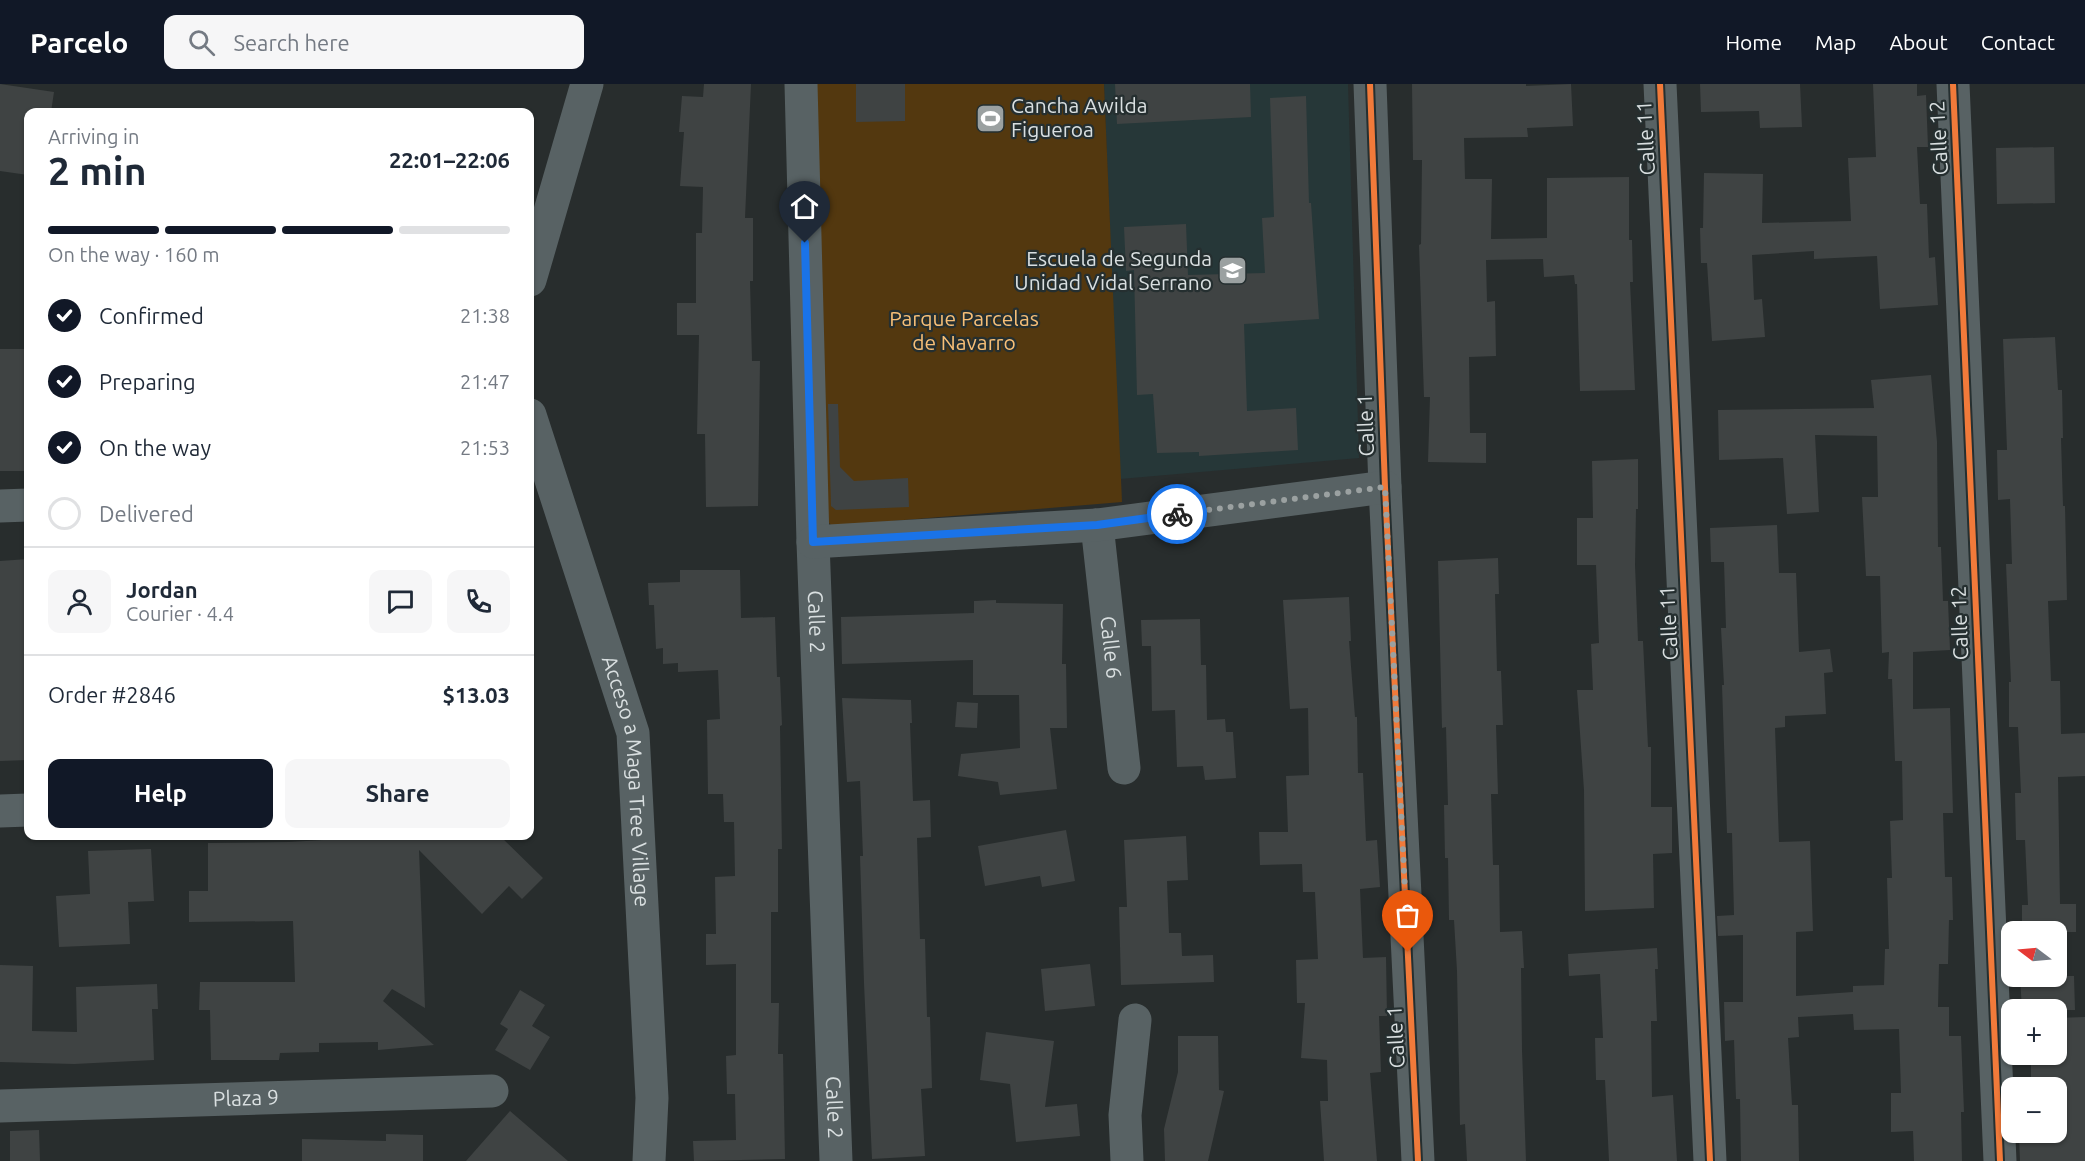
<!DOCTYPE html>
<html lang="en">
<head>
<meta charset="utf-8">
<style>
  :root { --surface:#fff; --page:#f6f6f7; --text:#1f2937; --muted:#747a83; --line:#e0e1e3; --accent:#111827 }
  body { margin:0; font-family:Ubuntu,sans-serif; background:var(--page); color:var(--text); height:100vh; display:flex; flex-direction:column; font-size:22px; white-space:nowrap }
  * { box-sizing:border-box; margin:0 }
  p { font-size:20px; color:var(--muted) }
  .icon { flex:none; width:33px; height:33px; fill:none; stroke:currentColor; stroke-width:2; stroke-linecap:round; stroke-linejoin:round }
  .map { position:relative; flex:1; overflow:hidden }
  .side { position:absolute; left:24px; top:24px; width:510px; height:732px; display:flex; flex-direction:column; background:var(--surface); border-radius:12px; box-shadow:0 2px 4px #0004 }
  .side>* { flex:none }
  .needle { width:39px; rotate:286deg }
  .fabs { position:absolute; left:2001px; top:837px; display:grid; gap:12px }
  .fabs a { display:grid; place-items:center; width:66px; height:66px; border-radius:12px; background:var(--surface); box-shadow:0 2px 4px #0004; font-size:30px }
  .pin { position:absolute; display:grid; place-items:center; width:51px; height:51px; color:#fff; margin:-62px -26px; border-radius:50% 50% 50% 0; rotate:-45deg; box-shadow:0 0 6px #0007 }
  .pin .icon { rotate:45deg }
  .courier { position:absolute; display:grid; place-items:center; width:60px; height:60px; margin:-30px; border:4px solid #1a73e8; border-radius:50%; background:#fff; color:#222; box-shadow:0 2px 8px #0007 }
  .summary em { font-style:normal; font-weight:700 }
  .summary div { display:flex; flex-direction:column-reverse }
  .summary { display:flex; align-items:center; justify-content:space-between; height:102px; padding:0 24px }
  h1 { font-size:39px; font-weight:700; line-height:45px }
  .bar { display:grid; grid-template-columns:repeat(4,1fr); gap:9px 6px; align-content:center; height:72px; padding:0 24px }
  .bar i { height:8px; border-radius:4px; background:var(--line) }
  .bar .selected { background:var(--accent) }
  .bar p { grid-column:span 4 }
  .line { display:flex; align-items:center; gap:15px; padding:0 24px; border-top:2px solid var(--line) }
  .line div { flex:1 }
  .round { display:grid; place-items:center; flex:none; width:63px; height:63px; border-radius:12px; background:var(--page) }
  ol { padding:0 24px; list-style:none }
  li { display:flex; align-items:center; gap:18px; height:66px }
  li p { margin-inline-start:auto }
  li .icon { padding:6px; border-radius:50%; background:var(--accent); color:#fff; stroke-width:4 }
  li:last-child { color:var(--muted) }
  li i { width:33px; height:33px; border:3px solid var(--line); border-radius:50% }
  .action { display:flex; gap:12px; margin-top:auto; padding:12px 24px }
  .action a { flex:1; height:69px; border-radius:12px; background:var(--accent); color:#fff; font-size:24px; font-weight:700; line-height:69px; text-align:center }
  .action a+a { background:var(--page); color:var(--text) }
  header { display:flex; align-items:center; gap:36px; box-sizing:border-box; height:84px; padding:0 30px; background:var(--accent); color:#fff }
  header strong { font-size:28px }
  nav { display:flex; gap:33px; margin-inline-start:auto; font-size:21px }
  .search { width:420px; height:54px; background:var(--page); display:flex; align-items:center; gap:15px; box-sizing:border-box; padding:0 21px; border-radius:12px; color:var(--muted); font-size:22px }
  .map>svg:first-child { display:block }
  .built { fill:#263738 }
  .green { fill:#53380f }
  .building { fill:#3f4343 }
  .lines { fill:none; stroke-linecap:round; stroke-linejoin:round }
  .minor { stroke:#586264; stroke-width:33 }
  .cycleway-casing { stroke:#252f30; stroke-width:10 }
  .cycleway { stroke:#f17a3a; stroke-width:6 }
  .done { stroke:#9ba1a1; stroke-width:6; stroke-dasharray:0 10.8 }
  .route { stroke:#1a73e8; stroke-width:8 }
  .labels { text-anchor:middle; stroke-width:4.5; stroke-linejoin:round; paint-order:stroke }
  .poi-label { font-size:21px; fill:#d9dfe0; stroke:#252f30; text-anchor:start }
  .street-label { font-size:21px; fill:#d9dfe0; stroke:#252f30 }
  .park-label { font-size:21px; fill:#f7bf77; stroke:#252f30 }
</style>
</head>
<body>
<header>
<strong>Parcelo</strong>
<div class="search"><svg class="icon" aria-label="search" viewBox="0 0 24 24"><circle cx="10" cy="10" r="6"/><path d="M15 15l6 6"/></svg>Search here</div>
<nav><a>Home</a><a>Map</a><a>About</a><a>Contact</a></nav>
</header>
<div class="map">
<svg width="2085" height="1077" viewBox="0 0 2085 1077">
  <rect width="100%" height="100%" fill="#282d2d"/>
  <path class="built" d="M1104 0H1348L1359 374 1120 395Z"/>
  <path class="green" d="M810 0H1104L1122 418 832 442 818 428Z"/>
  <path class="building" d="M0 0 54 8 51 28H28V91L0 87Z
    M704 0H751L745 134H753V197H750L752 277H760L758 422 706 423 705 350H697L699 251H677V219H696V149H702L703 103 680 102 684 48H679L682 12 703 13Z
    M856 0H905V37L856 38Z
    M1115 0H1250L1251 33 1117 40Z
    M1412 0H1526V2L1571 0 1573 42 1527 44 1528 53 1464 54 1465 95H1492L1491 155 1547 154V94L1629 93V156H1632L1633 198H1630L1635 306 1580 307 1577 200H1575L1574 191 1544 193 1543 175 1486 176 1487 218 1495 217 1496 272 1469 273 1470 349H1486V379L1428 378 1430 313H1424L1419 161 1421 160 1422 76H1413Z
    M1700 0H1800L1802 43 1760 44 1759 27 1701 28Z
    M1873 0H1917V12L1926 11 1928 63H1917L1920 120H1927L1929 174 1935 173 1938 221 1880 225 1877 172 1814 175V167L1752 171 1754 216 1762 215 1765 253 1712 257 1707 179H1701L1700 144H1703L1704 89 1763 90 1762 139 1851 137 1848 74 1876 73Z
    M1306 12 1309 119H1311L1319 235 1244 240 1247 327 1296 324 1298 366 1199 372V368L1157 369 1153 310 1137 311 1134 186 1126 187 1124 143 1186 140 1188 191 1265 189 1262 134 1274 133 1270 14Z
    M2054 63 2055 119 1997 120 1996 64Z
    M2055 253 2058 306H2062L2063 354H2061L2063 422H2065L2067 516 2048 517 2051 597H2060L2061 650 2085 649V692L2058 693 2060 820H2076V848H2022V821H2028L2025 756H2016L2015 709H2021L2018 643H2009V598H2011L2006 480H2012L2010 415 1998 416 1997 366H2007L2003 255Z
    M0 265H28V387H0Z
    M1931 291 1937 358 1938 463H1941L1943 517H1948L1950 566 1913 568V625L1950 624 1953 729H1943L1945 793H1952L1953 836H1949L1948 880H1939L1938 923H1949V952H1961L1964 1028H1961L1962 1077H1914L1913 1047 1891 1048V1009H1901L1899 945 1854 946 1853 930 1798 933 1799 953 1788 954 1792 1021H1798L1799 1077H1741L1740 1015H1736L1734 956 1725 957 1724 918H1743V851L1718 852 1717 832 1734 831 1732 749H1727L1722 601H1724L1721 544H1726L1724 478H1711L1710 444 1777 441 1779 489H1796L1799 568 1830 565 1833 588 1824 589 1826 630 1785 632V643L1775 644 1779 758 1810 757 1813 847 1796 848V912L1853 908V902L1884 901 1885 865H1889L1887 794H1892L1890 737 1903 736 1902 677H1895L1892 595H1888L1889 568 1882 569 1880 492H1866L1862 413H1878L1877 352 1815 351 1819 428 1787 430 1783 374 1719 376 1718 326 1874 324 1871 296Z
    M828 320H838L840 383 854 397 908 394 909 423 836 426 831 422Z
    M1638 375V425H1636L1635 481 1638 557H1643L1648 663H1651V723H1672V769L1653 770 1654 824 1585 827 1584 706 1577 606H1593L1591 560 1599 559 1596 481H1577V434H1593L1592 377Z
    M1498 474 1499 510H1495L1497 587H1501L1503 641H1496L1498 710H1491L1493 781H1499L1500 848 1522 847 1524 884H1521L1522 966 1526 1077H1467L1465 1040 1460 1041 1457 887 1454 836H1449L1448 774H1445L1444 721H1448L1446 643 1442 644 1438 477Z
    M28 475V676L0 677V477Z
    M680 486H740L741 534 775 533 777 593H780L782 641 780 642 782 765H778V828H771V919H779L778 970H783L785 1075 694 1077 693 1057 736 1056 735 1010H727L726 972 736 971V880L706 881V850H716L715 793 735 792 734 738H724L723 710H708L707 636 720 635 718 586 678 588V579L663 580V564L656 565 654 521H649L648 499 680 498Z
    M1349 513 1351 557H1349L1355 633H1357L1358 689H1363L1366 757 1377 756 1380 803 1360 805 1363 874 1386 873 1387 932H1379L1381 988 1370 989 1377 1077H1324L1320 1017H1328L1327 976 1301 974 1305 919H1297L1296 876 1318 875 1315 808H1303L1302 780 1260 781 1259 748H1288L1286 692 1309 691 1308 624 1290 625 1283 516Z
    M996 516V519L1063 520 1062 580H1066L1067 644H1050L1057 705 1000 711 998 698 958 692 961 670 1020 664 1019 611H973V576L842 580 841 533 974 529V517Z
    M1200 535 1201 581H1206L1207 636 1225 635 1226 648H1233L1236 694 1205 696 1203 682 1177 683 1175 626 1152 627 1151 562H1142L1141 536Z
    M842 614 911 616 912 639H910L913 717 930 716 931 753 917 754 920 855H925L927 933H930L932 1004 921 1005 925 1072 872 1075 864 899 860 772H863L860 697 847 698Z
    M957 618 978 619 977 644 955 643Z
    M1066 746 1075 797 1042 803 1040 792 985 802 978 762Z
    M391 752H500L543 794 522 815 509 802 482 830 419 766 425 924 392 905 383 917 434 961 378 966V958L319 959V968L280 969 279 976H211L210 926H199L200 898H295L293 837 189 838V807H208V759L289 758Z
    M1186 752 1188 796 1167 797 1169 849H1181L1182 872 1213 871 1214 898 1121 901 1119 823H1127L1124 756Z
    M151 765 154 817 128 818 130 860 59 863 56 812 90 810 88 767Z
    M1657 864 1658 885H1655L1657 937H1651L1652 1013 1673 1011 1677 1077H1609L1605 996H1596L1595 954H1603L1600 890 1569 892 1568 870Z
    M1090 880 1095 922 1045 927 1041 885Z
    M0 881 33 882 32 947 77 948 76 903 157 900 158 925H152L154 976 74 980 0 978Z
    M2020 892H2074L2075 926H2022Z
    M520 906 545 921 532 942 550 953 530 986 495 966 508 945 500 940Z
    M2085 933V1077H2020L2019 1053 2056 1051V1004H2031V970H2056V934Z
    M986 948 1054 957 1045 1023 1077 1020 1080 1052 1016 1058 1010 1000 980 996Z
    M1178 952H1218L1219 1006 1224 1007 1208 1077H1165L1164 1045 1178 988Z
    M510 1027 568 1077H466Z
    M39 1046 40 1077H10V1047Z
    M386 1050 423 1051V1077H302V1055L386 1057Z"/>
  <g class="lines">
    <g class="minor">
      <path id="s1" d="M801 0 813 458 836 1077"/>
      <path d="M1370 0 1385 403 1418 1077"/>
      <path d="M1660 0 1710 1077"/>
      <path d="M1953 0 2000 1077"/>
      <path d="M530 196 587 0"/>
      <path id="s2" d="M530 331 633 649 652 1014 649 1077"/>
      <path d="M0 422 28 421"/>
      <path id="s3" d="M1097 441 1124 684"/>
      <path d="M813 458 1097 441 1385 403"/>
      <path d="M0 727 28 726"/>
      <path id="s4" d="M0 1022 492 1007"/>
      <path d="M1127 1077 1125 1031 1135 936"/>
    </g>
    <defs>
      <path id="cycleway" d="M1370 0 1385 403 1418 1077
        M1660 0 1710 1077
        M1953 0 2000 1077"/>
    </defs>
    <use href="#cycleway" class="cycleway-casing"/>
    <use href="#cycleway" class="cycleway"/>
  </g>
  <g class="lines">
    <path class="done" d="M1177 430 1385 403 1408 868"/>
    <path class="route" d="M805 159 813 458 1097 441 1177 430"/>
  </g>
  <defs>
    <symbol id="stadium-square" viewBox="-11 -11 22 22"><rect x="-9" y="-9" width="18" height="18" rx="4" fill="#9ba1a1" stroke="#252f30"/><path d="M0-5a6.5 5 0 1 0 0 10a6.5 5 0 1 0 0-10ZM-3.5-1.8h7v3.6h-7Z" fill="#fff"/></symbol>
    <symbol id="school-square" viewBox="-11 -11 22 22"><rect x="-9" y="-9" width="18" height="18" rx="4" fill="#9ba1a1" stroke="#252f30"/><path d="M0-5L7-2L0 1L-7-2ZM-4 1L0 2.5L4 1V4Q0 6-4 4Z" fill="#fff"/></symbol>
  </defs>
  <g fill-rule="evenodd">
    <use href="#stadium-square" x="974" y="18" width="33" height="33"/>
    <use href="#school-square" x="1216" y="170" width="33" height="33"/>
  </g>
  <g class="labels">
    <g class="poi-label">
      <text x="1011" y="29">Cancha Awilda<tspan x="1011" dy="24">Figueroa</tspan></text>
      <text x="1212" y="182" text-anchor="end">Escuela de Segunda<tspan x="1212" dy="24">Unidad Vidal Serrano</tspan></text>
    </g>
    <g class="street-label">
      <text transform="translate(1646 54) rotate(-93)" y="7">Calle 11</text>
      <text transform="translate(1939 54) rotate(-93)" y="7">Calle 12</text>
      <text transform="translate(1366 341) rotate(-92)" y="7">Calle 1</text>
      <text dy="7" stroke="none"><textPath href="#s1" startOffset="538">Calle 2</textPath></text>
      <text transform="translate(1669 539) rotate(-93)" y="7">Calle 11</text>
      <text transform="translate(1960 539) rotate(-92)" y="7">Calle 12</text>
      <text dy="7" stroke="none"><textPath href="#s3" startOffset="123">Calle 6</textPath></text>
      <text dy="7" stroke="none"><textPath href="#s2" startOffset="381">Acceso a Maga Tree Village</textPath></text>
      <text transform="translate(1396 953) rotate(-93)" y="7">Calle 1</text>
      <text dy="7" stroke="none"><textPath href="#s4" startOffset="246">Plaza 9</textPath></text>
      <text dy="7" stroke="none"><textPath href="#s1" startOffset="1024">Calle 2</textPath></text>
    </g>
    <g class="park-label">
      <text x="964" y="242">Parque Parcelas<tspan x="964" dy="24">de Navarro</tspan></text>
    </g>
  </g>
</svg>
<div class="fabs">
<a><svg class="needle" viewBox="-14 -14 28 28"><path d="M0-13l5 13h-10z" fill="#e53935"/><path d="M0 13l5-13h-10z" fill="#747a83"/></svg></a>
<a>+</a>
<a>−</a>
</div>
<div class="pin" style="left:1408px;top:868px;background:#ea580c"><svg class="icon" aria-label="bag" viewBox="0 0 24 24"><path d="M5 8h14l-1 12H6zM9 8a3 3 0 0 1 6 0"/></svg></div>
<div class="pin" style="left:805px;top:159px;background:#1f2937"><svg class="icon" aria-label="home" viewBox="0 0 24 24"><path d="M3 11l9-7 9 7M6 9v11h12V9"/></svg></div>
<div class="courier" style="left:1177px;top:430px"><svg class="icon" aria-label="bike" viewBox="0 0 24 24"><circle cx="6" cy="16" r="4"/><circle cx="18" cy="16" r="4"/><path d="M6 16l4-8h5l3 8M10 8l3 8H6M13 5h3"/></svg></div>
<section class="side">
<div class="summary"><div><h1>2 min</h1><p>Arriving in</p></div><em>22:01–22:06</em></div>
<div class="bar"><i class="selected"></i><i class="selected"></i><i class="selected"></i><i></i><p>On the way · 160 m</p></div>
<ol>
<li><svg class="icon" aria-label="check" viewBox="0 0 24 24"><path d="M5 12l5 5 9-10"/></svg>Confirmed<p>21:38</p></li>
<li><svg class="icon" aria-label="check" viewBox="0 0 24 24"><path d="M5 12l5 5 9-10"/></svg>Preparing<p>21:47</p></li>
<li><svg class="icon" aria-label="check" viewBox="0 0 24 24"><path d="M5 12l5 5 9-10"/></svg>On the way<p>21:53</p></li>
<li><i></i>Delivered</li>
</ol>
<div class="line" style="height:108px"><a class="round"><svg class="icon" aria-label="person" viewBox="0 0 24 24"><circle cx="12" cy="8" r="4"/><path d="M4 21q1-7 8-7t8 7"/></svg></a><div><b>Jordan</b><p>Courier · 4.4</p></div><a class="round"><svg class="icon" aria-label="chat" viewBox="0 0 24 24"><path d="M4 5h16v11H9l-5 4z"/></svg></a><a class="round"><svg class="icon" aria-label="phone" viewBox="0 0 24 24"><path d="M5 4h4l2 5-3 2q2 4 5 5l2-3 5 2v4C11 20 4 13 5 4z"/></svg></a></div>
<div class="line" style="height:78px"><div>Order #2846</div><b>$13.03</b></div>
<div class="action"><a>Help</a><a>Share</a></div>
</section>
</div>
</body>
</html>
